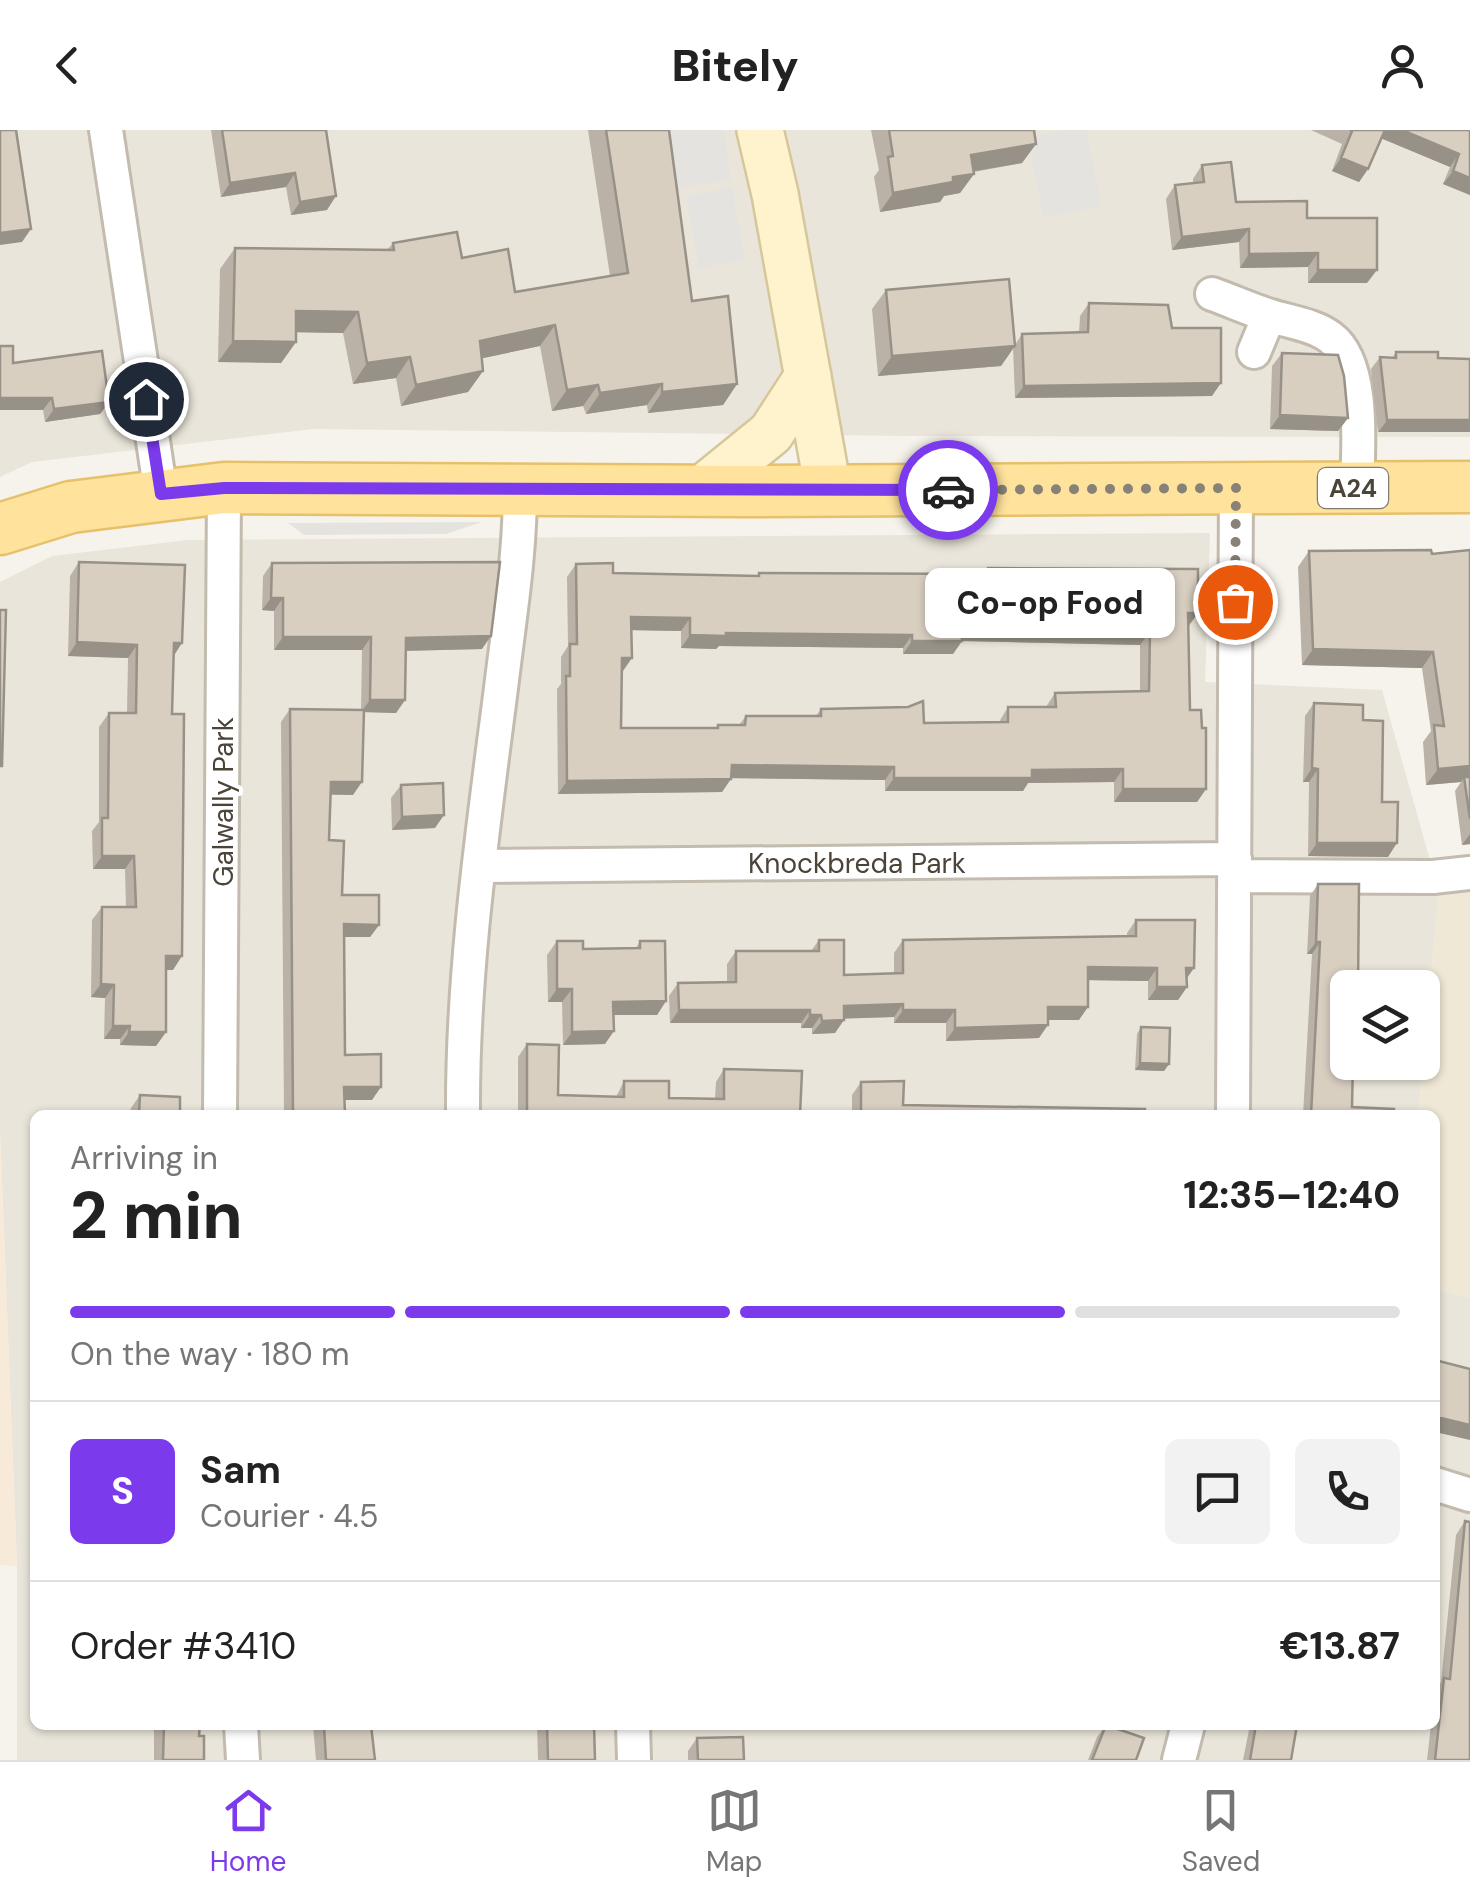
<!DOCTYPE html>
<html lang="en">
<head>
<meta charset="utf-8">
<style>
  :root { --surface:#fff; --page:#f2f2f2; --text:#222; --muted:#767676; --line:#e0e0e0; --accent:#7c3aed }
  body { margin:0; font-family:"DM Sans",sans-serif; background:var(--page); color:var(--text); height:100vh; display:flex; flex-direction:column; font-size:38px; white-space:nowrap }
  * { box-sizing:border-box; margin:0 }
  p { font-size:32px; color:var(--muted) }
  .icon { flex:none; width:55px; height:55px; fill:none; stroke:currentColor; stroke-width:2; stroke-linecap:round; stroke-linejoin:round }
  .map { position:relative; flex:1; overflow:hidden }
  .sheet { position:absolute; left:30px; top:980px; width:1410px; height:620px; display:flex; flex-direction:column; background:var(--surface); border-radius:15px; box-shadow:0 2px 8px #0004 }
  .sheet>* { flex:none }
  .controls { position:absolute; left:1330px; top:840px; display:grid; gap:20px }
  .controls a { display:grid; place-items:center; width:110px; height:110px; border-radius:15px; background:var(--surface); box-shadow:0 2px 8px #0004; font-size:50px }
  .pin { position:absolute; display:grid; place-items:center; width:85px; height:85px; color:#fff; margin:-42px; border:5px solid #fff; border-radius:50%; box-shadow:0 2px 10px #0007 }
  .courier { position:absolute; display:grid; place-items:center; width:100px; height:100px; margin:-50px; border:8px solid #7c3aed; border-radius:50%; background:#fff; color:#222; box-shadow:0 2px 12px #0007 }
  .bubble { position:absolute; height:70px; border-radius:15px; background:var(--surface); box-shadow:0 2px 8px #0004; font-size:32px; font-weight:800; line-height:70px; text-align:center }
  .head em { font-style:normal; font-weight:800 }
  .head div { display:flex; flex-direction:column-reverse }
  .head { display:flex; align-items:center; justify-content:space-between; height:170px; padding:0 40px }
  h1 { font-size:65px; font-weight:800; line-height:75px }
  .bar { display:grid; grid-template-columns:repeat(4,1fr); gap:15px 10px; align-content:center; height:120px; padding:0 40px }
  .bar i { height:12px; border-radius:8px; background:var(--line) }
  .bar .selected { background:var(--accent) }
  .bar p { grid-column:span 4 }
  .line { display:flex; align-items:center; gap:25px; padding:0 40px; border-top:2px solid var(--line) }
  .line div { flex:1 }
  .round { display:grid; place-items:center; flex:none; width:105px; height:105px; border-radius:15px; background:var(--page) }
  header { display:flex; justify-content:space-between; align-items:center; height:130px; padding:0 40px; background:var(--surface); font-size:45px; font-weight:800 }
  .dock { display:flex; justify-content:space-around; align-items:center; height:140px; border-top:2px solid var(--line); background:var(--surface); font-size:28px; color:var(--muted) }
  .dock a { display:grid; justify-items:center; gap:5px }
  .dock .selected { color:var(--accent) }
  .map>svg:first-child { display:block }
  .residential { fill:#eae5da; fill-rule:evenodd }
  .commercial { fill:#f7ead8 }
  .education { fill:#efe8d6 }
  .parking { fill:#e5e3e0 }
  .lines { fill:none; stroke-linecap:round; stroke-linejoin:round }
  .street-casing { stroke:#c2bbae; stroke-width:38 }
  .secondary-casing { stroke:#d6c79b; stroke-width:50 }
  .primary-casing { stroke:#e6c16a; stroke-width:55 }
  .street { stroke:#fff; stroke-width:32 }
  .secondary { stroke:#fff3cd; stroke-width:45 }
  .primary { stroke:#ffe39c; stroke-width:50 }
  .wall { fill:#bab2a6; fill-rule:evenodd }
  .shaded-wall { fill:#979187 }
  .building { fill:#d8cfc1; stroke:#979187; stroke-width:2.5; fill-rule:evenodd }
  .done { stroke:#878178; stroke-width:10; stroke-dasharray:0 18 }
  .route { stroke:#7c3aed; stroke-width:12 }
  .labels { text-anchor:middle; stroke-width:8; stroke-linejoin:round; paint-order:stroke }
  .shield { fill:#fff; stroke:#817c74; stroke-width:2.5 }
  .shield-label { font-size:25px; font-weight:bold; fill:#4b4439 }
  .street-label { font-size:28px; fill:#4b4439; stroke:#fff }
</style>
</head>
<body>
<header><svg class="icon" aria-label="back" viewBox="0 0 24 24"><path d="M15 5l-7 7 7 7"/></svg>Bitely<svg class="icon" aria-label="person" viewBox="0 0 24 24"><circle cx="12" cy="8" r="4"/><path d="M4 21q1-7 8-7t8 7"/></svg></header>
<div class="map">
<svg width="1470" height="1630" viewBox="0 0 1470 1630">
  <rect width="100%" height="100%" fill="#f6f3ec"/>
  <path class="residential" d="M0 0H1470V307L910 306 313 299 32 332 0 347Z
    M1210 403 1205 552 1382 560 1439 762 1418 985H35V1595H1435V1158L1470 1169V1630H17V1436L0 1001V452L52 426 188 410ZM1348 858H1422V932H1348Z"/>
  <path class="commercial" d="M0 1001 17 1436 0 1435Z"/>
  <path class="education" d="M1439 762H1470V1169L1435 1158V985H1418Z"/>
  <path class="parking" d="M669 0H724L731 50 677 58Z
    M1065 0H1086L1102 76 1044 88 1027 8Z
    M732 58 745 130 699 138 686 66Z
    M482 392 446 404 304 405 288 393Z"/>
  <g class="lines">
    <defs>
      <path id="street" d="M106 0 161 364
        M1212 164C1232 171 1251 180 1271 186 1290 192 1314 195 1330 207 1366 233 1358 319 1357 358
        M1254 222 1269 186
        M479 736 1235 729
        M1235 746 1433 747 1470 743
        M220 985 224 358
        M463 985C462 842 483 699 501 558 509 491 520 427 520 359
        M1233 985 1236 358
        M1435 1354 1470 1365
        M241 1595 243 1630
        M633 1595 634 1630
        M1179 1630 1188 1595"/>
      <path id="secondary" d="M760 0 775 64 828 359
        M702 359 771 303 808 246"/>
      <path id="primary" d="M0 399 71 377 224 358 745 361 1470 357"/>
    </defs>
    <use href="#street" class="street-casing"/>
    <use href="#secondary" class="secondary-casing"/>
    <use href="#primary" class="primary-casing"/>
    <use href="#street" class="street"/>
    <use href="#secondary" class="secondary"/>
    <use href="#primary" class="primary"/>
  </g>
  <path class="wall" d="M211 0H326L327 80 291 85 286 57 221 67Z
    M588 0H669L692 171 737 254 723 275 648 283 647 275 586 284 583 276 552 281 540 216 482 228 483 241 468 262 401 276 396 248 353 254 343 203 296 202V212L281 233 218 232 220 139 235 118 387 120 393 113 462 128 515 162 610 146Z
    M871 0H1034L1036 14 1022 33 974 42V44L960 63 944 66 940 72 880 82 874 47 879 40Z
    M1311 0H1470V65L1443 54 1450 37 1381 8 1368 39 1359 52 1332 41 1342 14Z
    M1202 35 1236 72 1307 88 1367 153H1308V137L1240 138 1239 112 1172 120 1166 69 1175 55 1193 53V49Z
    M886 160 1015 215 1022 204 1079 203 1080 186 1089 173 1172 198 1212 266 1015 268 1013 218 1001 236 878 246 872 179Z
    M0 216 13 233 109 272 100 284 45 292 43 280H0Z
    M1396 222H1438L1378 302 1371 239 1380 227 1392 228Z
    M1282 223 1348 288 1338 301 1270 299 1272 236Z
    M1470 420V714L1462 715 1455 661 1461 652 1426 655 1423 612 1431 601 1422 538 1302 535 1298 437 1309 421 1432 424Z
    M79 432 173 527V840H166V902L156 916 120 915V909H104L105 868 91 867 92 790 102 777H126L125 739H93L92 701 99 692V597L109 583H127L128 528 68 526 70 446Z
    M272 433 482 519 405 521V570L396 583 364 582 353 665H330L329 710 342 765 379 795 370 807H344L345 925 372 970H344L345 985H284L281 592 290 579 361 580 362 520H274V481L262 480 263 446Z
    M576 434 613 443 757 446 759 443 984 444 988 438 1198 483 1189 496 1190 580 1206 659 1197 672H1114V652L1028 653 1023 661H885V650L731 648 722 662 558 664 557 559 561 554V527L568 516 567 447ZM632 500 681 501V518L716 519 719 516 903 518V524H953L962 511 1140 515V561L1055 563 1046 577H1008L999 592 924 593 821 579 816 586H746L739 595H718L716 598H621L622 541H623Z
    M1314 573 1363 590 1382 672 1388 727 1308 726 1309 652H1303L1305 586Z
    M401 655 435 698 392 700 391 668Z
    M1318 754 1348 932H1391L1386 940H1353L1352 977 1394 985H1303L1312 824H1307L1310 766Z
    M1136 790 1186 850 1187 857 1178 870H1148V851L1088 850 1079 890H1048L1039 908 946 911V893H894V887L844 888 835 903 812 904V898H801V893H670L669 866 678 853H727V834L736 821H811L819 810 844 845 894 843V823L903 810 1127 806V803Z
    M557 811 583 819 636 818 640 811 666 871 657 885H614L605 914 563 915 562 872H548L547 825Z
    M1141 897 1169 934 1164 941 1135 940 1137 904Z
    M527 914 558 965 616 967 624 951 669 968H715L716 952 724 939 800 985H518V927Z
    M861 952 903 975 1145 985H852V965Z
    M140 965 180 985H130L131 978Z
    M1465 1391 1470 1630H1427L1431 1595H1435V1561L1441 1552 1456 1405Z
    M154 1595H200L199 1606 204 1630H154Z
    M313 1595H371L375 1630H316Z
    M537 1595H594L595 1630H538Z
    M1106 1595 1136 1630H1088L1097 1607Z
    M1250 1595H1297L1291 1630H1243Z
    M697 1608 744 1630H688V1621Z"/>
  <path class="shaded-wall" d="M1383 0H1402L1459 24 1450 37 1378 7Z
    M1036 14 1022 33 957 44 971 25Z
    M1341 28 1368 39 1359 52 1332 41Z
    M1453 41 1470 48V65L1443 54Z
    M295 43 286 57 221 67 230 53Z
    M974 44 960 63 944 66 940 72 880 82 893 63 953 47Z
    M336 66 327 80 291 85 300 72Z
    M31 99 22 112 0 115V103Z
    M1249 99 1239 112 1172 120 1182 107Z
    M1318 123 1308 137 1240 138 1249 124Z
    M1318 140H1377L1367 153H1308Z
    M296 181 358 182 343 203 281 202Z
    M555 195 540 216 465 232 480 211Z
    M233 211 296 212 281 233 218 232Z
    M1015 216 1001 236 878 246 892 226Z
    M410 227 396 248 353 254 367 233Z
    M483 241 468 262 401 276 416 255Z
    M1221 253 1212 266 1015 268 1024 256Z
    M662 254 647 275 586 284 600 263Z
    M737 254 723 275 648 283 662 262Z
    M598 255 583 276 552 281 567 260Z
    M0 268H52L43 280H0Z
    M109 272 100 284 45 292 54 279Z
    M1280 285 1348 288 1338 301 1270 299Z
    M1387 290H1470V302H1378Z
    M271 468H283L274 481 262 480Z
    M1188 483H1198L1188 496Z
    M631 487 690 488 681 501 622 500Z
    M962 498 1150 502 1140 515 962 511 953 524H903L912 511Z
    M726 503 912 505 903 518 719 516 716 519 681 518 690 505Z
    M491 506 482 519 397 521 406 508Z
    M283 507H371L362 520H274Z
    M77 512 137 515 128 528 68 526Z
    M174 513H182L173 527Z
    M1313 519 1433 522 1422 538 1302 535Z
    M622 528H632L623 541 613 542Z
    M370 570H405L396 583 361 582Z
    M732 635 894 637 885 650 722 648Z
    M1470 636V651L1464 647 1461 652 1426 655 1438 639Z
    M1312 638 1318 639 1309 652H1303Z
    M1123 639 1114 652 1028 653 1023 661H885L894 648 1032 640Z
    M731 649 722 662 558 664 567 651Z
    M331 652H362L353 665 322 664Z
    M1123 659H1206L1197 672H1114Z
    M444 685 435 698 392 700 402 687Z
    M1470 704V714L1462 715Z
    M1317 713H1397L1388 727 1308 726Z
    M102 726H134L125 739H93Z
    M344 794 379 795 370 807H334Z
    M1316 812H1320L1312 824H1307Z
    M166 826H182L173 840H156Z
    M1088 837 1157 838 1148 851 1079 850Z
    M1186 838H1194L1185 851Z
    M101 854 114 855 105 868 91 867Z
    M1157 857H1187L1178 870H1148Z
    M557 859H572L562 872H548Z
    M666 871 657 885H604L613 872Z
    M903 874 894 887 835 889 844 876Z
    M1048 877H1088L1079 890H1039Z
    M679 880H810L801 893H670Z
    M903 880H955L946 893H894Z
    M810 885H821L812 898H801Z
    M844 890 835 903 812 904 822 891Z
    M1048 895 1039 908 946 911 955 898Z
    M113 896H130L120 909H104Z
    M614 901 605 914 563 915 572 902Z
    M129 902H166L156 916 120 915Z
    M1350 932H1391L1386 940 1345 939Z
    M1140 933 1169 934 1164 941 1135 940Z
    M344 957H381L372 970H335Z
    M1437 1287 1470 1295V1310L1435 1302V1289Z"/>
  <path class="building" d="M0 0H16L31 99 0 103Z
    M222 0H326L336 66 300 72 295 43 230 53Z
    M606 0H669L692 171 728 166 737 254 662 262V254L600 263 598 255 567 260 555 195 480 211 483 241 416 255 410 227 367 233 358 182 296 181V212L233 211 235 118 394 120 393 113 457 102 462 128 508 119 515 162 628 143Z
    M889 0H1034L1036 14 971 25 974 44 953 47V52L893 63 888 27 893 26Z
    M1350 0H1385L1368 39 1341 28 1352 1Z
    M1402 0H1470V48L1453 41 1459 24Z
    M1231 32 1236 72 1307 71V88H1377V140H1318V123L1249 124V99L1182 107 1175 55 1204 52 1202 35Z
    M1009 149 1015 216 892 226 886 160Z
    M1089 173 1168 175 1172 198H1221V253L1024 256 1022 204 1088 202Z
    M0 216H13V233L102 221 109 272 54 279 52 268H0Z
    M1396 222H1438V228L1470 229V290H1387L1380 227 1396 228Z
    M1282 223 1338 225 1344 246 1348 288 1280 285Z
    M1431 420 1432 424 1470 420V636L1438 639 1434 595 1444 596 1433 522 1313 519 1309 421Z
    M79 432 185 435 182 513H174L172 584H184L182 826H166V902H129L130 896H113L114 855 101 854 102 777H136L134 726H102V688H108L109 583H136L137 515 77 512Z
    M500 432 491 506 406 508 405 570H370L371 507H283V468H271L272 433Z
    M613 433V443L759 446V443L987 444 988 438 1198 439V483H1188L1190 580H1201L1202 598H1206V659H1123V639L1032 640V648H894V637L732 635 731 649 567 651 566 546H570V514H577L576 434ZM631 487 690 488V505L726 506V503L912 505V511H962V498L1150 502 1149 561 1055 563 1056 577H1008V592L924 593 923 571 908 577 821 579V586H746L745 595H718V598H621L622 528H632Z
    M0 480H6L2 636H0Z
    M1314 573 1363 575V590L1383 591 1382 672H1398L1397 713H1317L1318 639 1312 638Z
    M290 579 364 580 362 652H331L329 710 344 711 342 765H379V795L344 794 345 925 381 924V957H344L345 985H293Z
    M1464 647H1470V689Z
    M443 653 444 685 402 687 401 655Z
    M1318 754H1359L1358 858H1348V932H1353L1352 977 1394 979V985H1311L1320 812H1316Z
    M1136 790H1195L1194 838H1186L1187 857H1157V838L1088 837V877H1048V895L955 898V880H903V874L844 876V890L822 891 821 885H810V880H679L678 853 736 852V821H819V810H844V845L903 843V810L1136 806Z
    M557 811H583V819L640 818V811H665L666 871 613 872 614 901 572 902V859H557Z
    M1141 897 1170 898 1169 934 1140 933Z
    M527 914 559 915 558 965 624 967V951H669V968L724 969V939L802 941 800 985H527Z
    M904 951 903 975 1145 979V985H861V952Z
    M140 965 180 967V985H139Z
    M1435 1230 1470 1239V1295L1437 1287 1438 1281 1435 1280Z
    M1465 1391 1470 1392V1630H1435L1444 1548 1450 1549Z
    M164 1595H200L199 1606H204V1630H163Z
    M324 1595H371L375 1630H326Z
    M547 1595H594L595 1630H548Z
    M1106 1595 1144 1608 1136 1630H1092Z
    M1256 1595H1297L1291 1630H1250Z
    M743 1607 744 1630H698L697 1608Z"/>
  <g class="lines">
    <path class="done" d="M948 360 1236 358 1235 472"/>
    <path class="route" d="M146 269 161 364 224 358 948 360"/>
  </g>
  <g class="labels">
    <rect class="shield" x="1318" y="338" width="70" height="40" rx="8"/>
    <g class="shield-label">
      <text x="1353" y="367">A24</text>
    </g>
    <g class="street-label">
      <text transform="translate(223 672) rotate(-90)" y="10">Galwally Park</text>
      <text x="857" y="743">Knockbreda Park</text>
    </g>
  </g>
</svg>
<div class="controls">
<a><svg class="icon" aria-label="layers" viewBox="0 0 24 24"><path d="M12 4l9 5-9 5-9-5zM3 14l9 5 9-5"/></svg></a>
</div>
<div class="pin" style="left:1235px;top:472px;background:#ea580c"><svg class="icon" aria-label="bag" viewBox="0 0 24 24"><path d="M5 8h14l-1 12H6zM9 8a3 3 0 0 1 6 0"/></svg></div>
<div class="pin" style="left:146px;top:269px;background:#1f2937"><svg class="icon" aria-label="home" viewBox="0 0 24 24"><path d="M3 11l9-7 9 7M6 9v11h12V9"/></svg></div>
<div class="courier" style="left:948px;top:360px"><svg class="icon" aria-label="car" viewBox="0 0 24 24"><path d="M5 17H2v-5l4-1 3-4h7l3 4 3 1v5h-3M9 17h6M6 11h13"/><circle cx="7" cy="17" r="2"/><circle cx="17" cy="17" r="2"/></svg></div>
<div class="bubble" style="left:925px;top:438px;width:250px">Co-op Food</div>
<section class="sheet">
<div class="head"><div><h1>2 min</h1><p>Arriving in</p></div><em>12:35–12:40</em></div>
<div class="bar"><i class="selected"></i><i class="selected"></i><i class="selected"></i><i></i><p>On the way · 180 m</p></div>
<div class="line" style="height:180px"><b class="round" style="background:var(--accent);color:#fff">S</b><div><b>Sam</b><p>Courier · 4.5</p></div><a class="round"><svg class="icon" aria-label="chat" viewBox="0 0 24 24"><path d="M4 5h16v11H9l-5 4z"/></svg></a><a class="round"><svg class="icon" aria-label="phone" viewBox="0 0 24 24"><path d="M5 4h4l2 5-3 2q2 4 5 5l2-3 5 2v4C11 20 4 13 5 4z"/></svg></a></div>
<div class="line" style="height:130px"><div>Order #3410</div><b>€13.87</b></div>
</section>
</div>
<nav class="dock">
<a class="selected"><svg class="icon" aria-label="home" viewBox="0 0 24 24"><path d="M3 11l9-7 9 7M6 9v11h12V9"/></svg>Home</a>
<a><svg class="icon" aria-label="map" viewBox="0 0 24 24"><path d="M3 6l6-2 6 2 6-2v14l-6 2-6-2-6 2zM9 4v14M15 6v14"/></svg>Map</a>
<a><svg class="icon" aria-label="saved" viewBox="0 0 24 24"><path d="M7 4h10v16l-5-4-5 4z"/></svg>Saved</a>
</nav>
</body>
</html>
